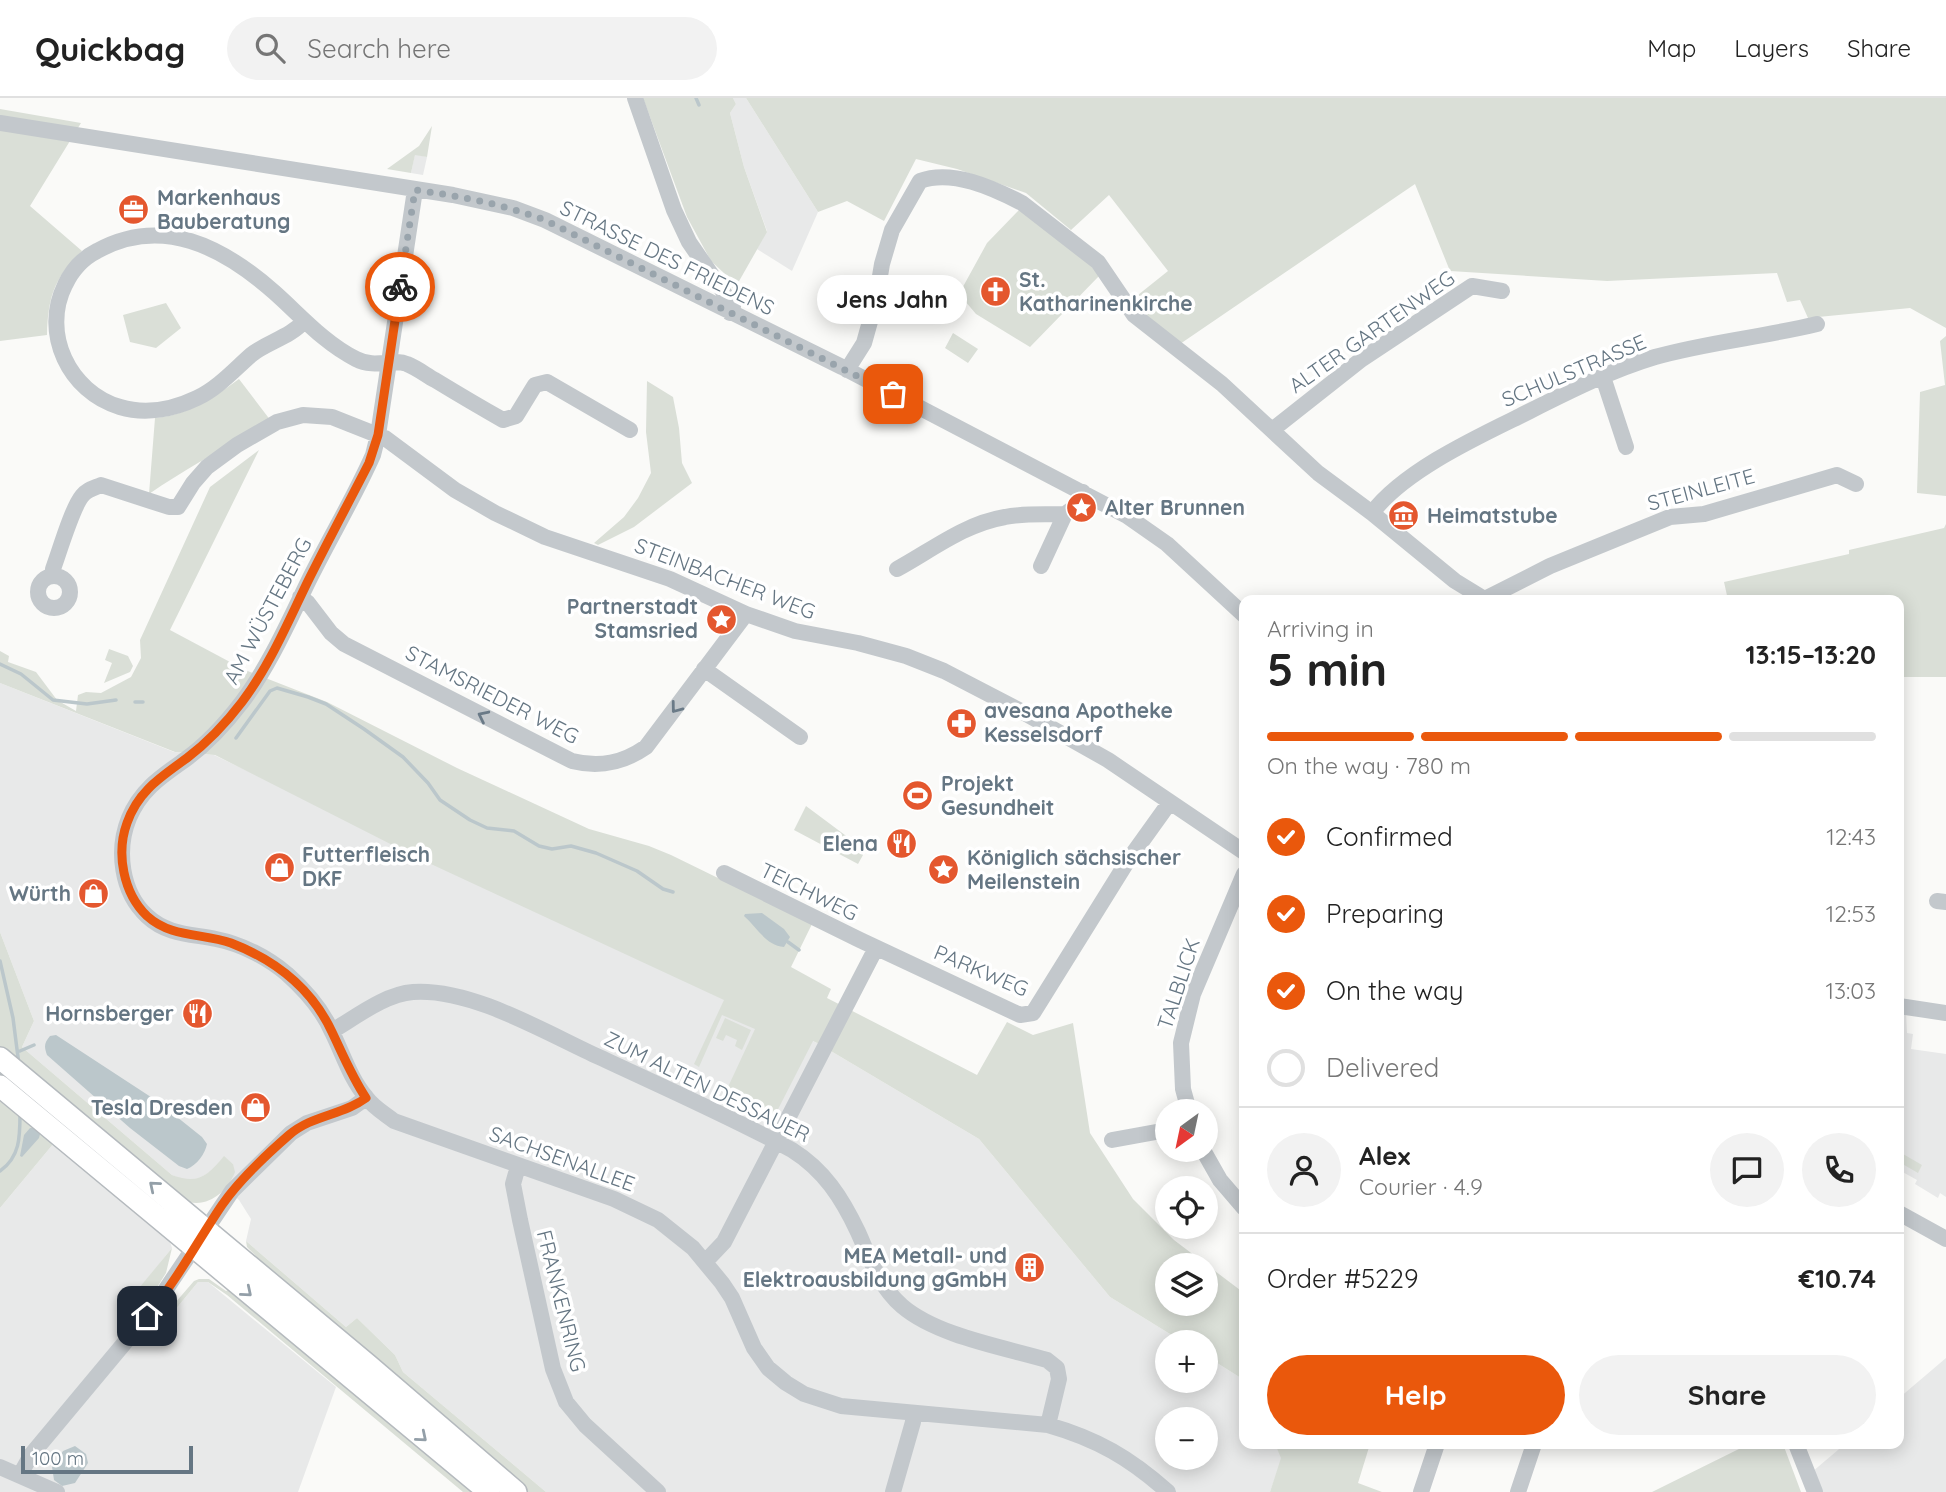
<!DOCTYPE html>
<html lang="en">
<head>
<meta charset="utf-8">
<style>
  :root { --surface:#fff; --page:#f2f2f2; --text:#222; --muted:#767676; --line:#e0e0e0; --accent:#ea580c }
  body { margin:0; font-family:Quicksand,sans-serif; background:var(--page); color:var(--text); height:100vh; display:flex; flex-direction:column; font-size:26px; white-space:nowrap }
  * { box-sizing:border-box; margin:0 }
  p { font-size:23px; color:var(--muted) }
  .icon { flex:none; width:38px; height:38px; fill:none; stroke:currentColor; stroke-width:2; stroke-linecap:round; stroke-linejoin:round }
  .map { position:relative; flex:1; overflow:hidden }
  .panel { position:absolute; left:1239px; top:497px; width:665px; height:854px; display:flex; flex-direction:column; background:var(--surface); border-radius:14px; box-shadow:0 4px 18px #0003 }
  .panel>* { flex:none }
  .needle { width:46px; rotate:213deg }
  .tools { position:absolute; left:1155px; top:1001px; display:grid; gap:14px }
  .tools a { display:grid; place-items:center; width:63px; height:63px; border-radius:50%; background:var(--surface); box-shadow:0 4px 18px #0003; font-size:35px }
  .scale { position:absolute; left:21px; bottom:18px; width:172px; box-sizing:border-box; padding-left:7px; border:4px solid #657683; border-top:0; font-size:19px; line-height:24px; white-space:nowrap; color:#657683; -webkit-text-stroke:5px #fff; paint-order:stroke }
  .pin { position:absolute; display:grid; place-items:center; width:60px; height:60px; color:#fff; margin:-30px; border-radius:14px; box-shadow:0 4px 10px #0006 }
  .courier { position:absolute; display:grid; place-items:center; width:70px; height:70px; margin:-35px; border:5px solid #ea580c; border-radius:50%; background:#fff; color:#222; box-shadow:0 2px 9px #0007 }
  .bubble { position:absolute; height:49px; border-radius:24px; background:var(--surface); box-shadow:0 4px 18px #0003; font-size:23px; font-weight:700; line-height:49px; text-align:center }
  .headline em { font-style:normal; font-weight:700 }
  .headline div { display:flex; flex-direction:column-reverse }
  .headline { display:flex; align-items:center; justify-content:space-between; height:119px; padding:0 28px }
  h1 { font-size:46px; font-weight:700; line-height:52px }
  .bar { display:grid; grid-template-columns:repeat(4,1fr); gap:10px 7px; align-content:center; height:84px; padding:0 28px }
  .bar i { height:9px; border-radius:5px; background:var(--line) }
  .bar .current { background:var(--accent) }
  .bar p { grid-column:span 4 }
  .line { display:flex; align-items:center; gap:18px; padding:0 28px; border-top:2px solid var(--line) }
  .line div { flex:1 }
  .round { display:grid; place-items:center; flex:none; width:74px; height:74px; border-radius:37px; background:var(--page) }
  ol { padding:0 28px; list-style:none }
  li { display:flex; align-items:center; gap:21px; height:77px }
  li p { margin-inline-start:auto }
  li .icon { padding:7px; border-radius:50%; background:var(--accent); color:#fff; stroke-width:4 }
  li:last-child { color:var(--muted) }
  li i { width:38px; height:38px; border:4px solid var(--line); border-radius:50% }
  .action { display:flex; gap:14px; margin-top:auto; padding:14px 28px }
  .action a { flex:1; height:80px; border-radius:42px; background:var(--accent); color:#fff; font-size:28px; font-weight:700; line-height:80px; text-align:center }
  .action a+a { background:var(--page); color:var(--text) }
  header { display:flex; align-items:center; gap:42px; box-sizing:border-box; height:98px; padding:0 35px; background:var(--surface); border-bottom:2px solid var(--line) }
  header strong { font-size:33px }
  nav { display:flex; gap:38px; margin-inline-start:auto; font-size:24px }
  .search { width:490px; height:63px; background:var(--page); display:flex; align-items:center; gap:18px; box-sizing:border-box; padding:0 24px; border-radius:38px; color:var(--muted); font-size:26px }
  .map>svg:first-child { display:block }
  .built { fill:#e8e9e9; fill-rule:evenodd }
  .green { fill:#dadfd7; fill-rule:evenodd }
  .water { fill:#bbc7cb }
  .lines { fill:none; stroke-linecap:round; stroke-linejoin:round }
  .stream { stroke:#bbc7cb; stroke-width:3.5 }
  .major-casing { stroke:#b5babe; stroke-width:24 }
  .minor { stroke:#c3c8cc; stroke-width:16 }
  .major { stroke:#fff; stroke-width:21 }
  .oneway { stroke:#6a7a87 }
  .oneway2 { stroke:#939fa8 }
  .done { stroke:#99a4ac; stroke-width:7; stroke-dasharray:0 12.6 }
  .route { stroke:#ea580c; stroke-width:9 }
  .labels { text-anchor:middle; stroke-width:7; stroke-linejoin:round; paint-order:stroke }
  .poi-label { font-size:21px; font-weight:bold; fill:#657683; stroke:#fff; text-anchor:start }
  .street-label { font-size:21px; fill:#657683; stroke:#fff }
</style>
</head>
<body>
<header>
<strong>Quickbag</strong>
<div class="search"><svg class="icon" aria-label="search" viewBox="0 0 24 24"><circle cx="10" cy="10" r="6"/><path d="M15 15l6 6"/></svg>Search here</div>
<nav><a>Map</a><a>Layers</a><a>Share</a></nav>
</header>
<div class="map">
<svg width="1946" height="1394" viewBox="0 0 1946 1394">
  <rect width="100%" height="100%" fill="#fafaf8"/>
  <path class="built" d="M733 0H746L818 114 792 173 757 151 767 133 744 69 730 15 736 6Z
    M415 56 427 59 423 77 411 75Z
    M0 585 174 654 214 657 819 946 979 1041 1110 1199 1183 1244H1167V1283H1206V1258L1244 1282V1346H1275L1282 1360 1270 1394H546L403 1274 395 1257 357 1220 346 1229 246 1143 251 1121 239 1102 226 1089 233 1066 224 1059 211 1073 200 1080 186 1083 172 1077 22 949 34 923 0 834ZM1167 1321H1206V1360H1167Z
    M1899 914 1906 915 1907 935 1913 936 1911 951 1946 956V1099L1940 1095 1938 1100 1915 1086 1917 1082 1899 1072Z
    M54 1045 168 1138 172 1150 134 1197 166 1223 198 1184H208L336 1289 298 1394H0V1110Z
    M1946 1260V1394H1820L1812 1374 1845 1346H1899V1300Z"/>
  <path class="green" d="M643 0H733L736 6 730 15 744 69 767 134 734 192 725 176 711 163 687 119Z
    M746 0H1946V230L1910 210 1808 220 1800 202 1787 204 1777 175 1607 183 1450 173 1415 86 1180 246 1152 225 1133 201 1168 173 1109 97 1071 132 1026 95 957 71 916 61 884 123 847 103 818 114Z
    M0 11 81 25 30 108 82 153C54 180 48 199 47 237L0 243Z
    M432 28 427 59 415 57 411 75 387 71 419 48Z
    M1019 112 1099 170V178L1030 249 976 216 959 196 987 145Z
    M166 205 181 230 156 250 130 244 123 217Z
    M953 235 978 251 968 265 945 250Z
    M1946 238V398L1917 395 1920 294 1945 287 1940 243Z
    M239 281 271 323C230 347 188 369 149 396L155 320C188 317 213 300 239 281Z
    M647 283 673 299 679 330 682 365 692 385 634 429 598 447 594 445 624 419 638 400 651 375 646 334Z
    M259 352 170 532 245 572 327 604 457 670 589 731 649 748 671 757 812 826 791 869 831 891 827 900 977 977 1007 924 1033 937 1073 925 1090 1035 1133 1101 1174 1142 1244 1195V1282L1206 1258V1244H1183L1110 1199 979 1041 819 946 813 943 773 1021 762 1023 721 1004 755 931 722 917 699 969 694 966 724 902 418 760 215 657 175 654 0 585V553L9 558 8 564 36 574 57 602 76 613 78 597 86 594 101 595 131 579 141 560 140 542 210 389ZM1167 1167H1206V1206H1167Z
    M1946 426V579H1899V502H1728L1724 484 1849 456V452L1944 430Z
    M109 551 128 558 133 568 130 574 104 585 112 565 105 562Z
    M806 708 857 746 863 757 858 766 794 732Z
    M0 834 34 923 22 949 172 1077C198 1087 207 1078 224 1058L233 1066 235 1074C228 1092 210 1109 189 1104L42 983 43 981 36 975 35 976 0 948Z
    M725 920 751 932 742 952 735 948 737 942 726 937 723 943 716 940Z
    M0 1000 54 1045 0 1110Z
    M1903 1056 1922 1067 1918 1075 1899 1064Z
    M246 1143 346 1229 357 1220 395 1257 403 1274 546 1394H525L254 1163 257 1159 247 1149Z
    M172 1150 166 1175 146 1207 134 1196Z
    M199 1181H209L226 1193 232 1190 479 1394H463L227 1197 208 1184H198L166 1223 162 1220 194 1183Z
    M1275 1346H1370L1358 1385 1382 1394H1270L1281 1360Z
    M1749 1346H1783L1801 1394H1652Z"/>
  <path class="water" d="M762 815 784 831 790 839 784 849C765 847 757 829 744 818L745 816Z
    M56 937 157 1003 202 1039 207 1046C205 1056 197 1067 187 1071L179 1068 130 1030 47 957C44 949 44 945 50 938Z
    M30 1030H34L40 1036 39 1040 22 1059 20 1058 24 1037Z
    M75 1348 86 1356 88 1365 75 1385 62 1388 54 1382 52 1369 63 1353Z"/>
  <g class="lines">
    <path class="stream" d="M696 0 699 7
      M0 566 21 576 53 602 87 606 116 602
      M135 604H143
      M236 640 270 593 277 590 308 599 326 606 364 631 403 659 428 685 440 702 470 722 487 730 514 733 539 748 552 751 571 748 596 755 637 773 663 791 673 794
      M788 844 799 852
      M0 863 13 920 19 967
      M20 953 34 947
      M0 1073C20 1059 20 1039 20 1016"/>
    <defs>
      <path id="major" d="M0 960 368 1267 516 1394
        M0 988 489 1394"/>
    </defs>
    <use href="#major" class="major-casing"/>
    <path class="minor" d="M635 0 674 112 689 144 733 208 730 215
      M0 25 453 97 513 110 545 122 842 269 1127 418 1167 446 1244 517
      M415 92 378 337 373 357C354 400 329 441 308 484 288 525 269 568 242 604 226 625 208 645 186 661 162 678 141 691 129 720 116 752 121 794 147 818 167 837 192 836 216 841 241 846 267 859 287 876 305 892 322 911 332 934 343 956 350 980 366 999 373 1009 385 1016 394 1023L614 1101 658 1122 693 1150 722 1185 732 1200 754 1250 768 1270 786 1285 804 1296 841 1308 1048 1327C1097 1341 1130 1360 1168 1394
      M304 223C291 239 267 244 251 257 234 272 218 290 197 300 174 311 146 317 120 309 69 294 41 235 65 187 72 172 83 160 97 153 162 117 223 149 274 194 300 217 324 245 356 261 375 271 393 260 407 266 417 270 426 277 435 282 458 296 480 309 503 322L516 318 535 287 547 284 630 332
      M847 272 864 245 876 202 882 166 892 132 920 83C952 71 993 90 1022 105L1098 164 1134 217 1222 286 1318 375 1372 415 1455 483 1486 502
      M1603 279 1626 349
      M1272 332 1362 261 1472 188 1502 193
      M1372 415C1403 374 1473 341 1518 319 1562 297 1608 273 1655 259 1708 244 1764 239 1817 226
      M1041 468 1065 416 1075 409 1083 394
      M897 471C932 452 964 426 1005 419 1024 415 1046 417 1065 416
      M54 478 53 471C59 455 72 410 82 398 86 392 94 390 101 387L169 409H178L193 385 207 369 237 347 277 324 303 317 332 319 385 340 455 392 495 415 545 439 670 481 746 516 795 533 858 545 906 558 944 573 1021 613 1108 662 1244 754
      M38 494a16 16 0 1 1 32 0a16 16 0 1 1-32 0Z
      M300 499 308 505 331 535 344 546 572 663C600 670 623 665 646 649L746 516
      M1485 501 1550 468 1670 419 1704 416 1837 377 1856 386
      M704 571 800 639
      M724 775 860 842 1020 917 1033 915 1127 764 1170 704
      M1937 803 1946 804
      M1899 908 1946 915
      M332 933C356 919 385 896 413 894 472 890 546 935 599 959 663 989 729 1018 792 1052 824 1072 842 1100 858 1134 870 1161 879 1188 902 1208 937 1238 1003 1249 1047 1262L1057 1270 1059 1281 1048 1327
      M1189 1013 1183 991 1181 945 1193 896 1244 776
      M1112 1042 1167 1032
      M1203 1052 1220 1082 1244 1110
      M518 1068 513 1086 520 1122 553 1271 566 1304 585 1327 658 1394
      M1899 1115 1946 1141
      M706 1163 724 1144 876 850
      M1796 1346 1815 1394
      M0 1369 57 1394
      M20 1377 31 1357 152 1212 232 1093 291 1035 307 1025 352 1010 366 1000
      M893 1394 913 1324V1315
      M1421 1394 1437 1346
      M1518 1394 1534 1346"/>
    <use href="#major" class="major"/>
  </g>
  <defs><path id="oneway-chevron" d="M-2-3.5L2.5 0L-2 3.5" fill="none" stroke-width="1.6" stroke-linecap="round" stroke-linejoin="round" transform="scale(1.75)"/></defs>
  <g class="oneway">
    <use href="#oneway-chevron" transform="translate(676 610) rotate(127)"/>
    <use href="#oneway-chevron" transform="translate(483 618) rotate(-154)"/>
  </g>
  <g class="oneway2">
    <use href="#oneway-chevron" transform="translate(154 1088) rotate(-140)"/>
    <use href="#oneway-chevron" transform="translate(247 1194) rotate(40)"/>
    <use href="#oneway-chevron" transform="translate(422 1339) rotate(40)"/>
  </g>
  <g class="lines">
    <path class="done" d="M400 189 415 92C460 98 502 106 545 122L893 296"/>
    <path class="route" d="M147 1218C176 1184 197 1144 222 1107 240 1081 266 1057 289 1037 312 1017 343 1017 366 1000 352 979 343 957 332 934 312 891 275 862 231 845 203 835 171 840 147 818 123 795 116 755 127 725 138 693 161 679 187 660 208 644 226 625 242 604 270 567 288 524 308 483 328 443 349 404 369 365L378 337 400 189"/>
  </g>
  <defs>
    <symbol id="office-disc" viewBox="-11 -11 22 22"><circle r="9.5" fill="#e4572e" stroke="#fff"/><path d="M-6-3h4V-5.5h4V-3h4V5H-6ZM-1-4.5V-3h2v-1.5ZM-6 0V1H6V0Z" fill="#fff"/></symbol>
    <symbol id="church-disc" viewBox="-11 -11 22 22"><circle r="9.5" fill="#e4572e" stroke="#fff"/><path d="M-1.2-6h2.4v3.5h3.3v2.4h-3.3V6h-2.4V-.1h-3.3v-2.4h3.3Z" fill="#fff"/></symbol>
    <symbol id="sight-disc" viewBox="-11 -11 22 22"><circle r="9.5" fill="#e4572e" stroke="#fff"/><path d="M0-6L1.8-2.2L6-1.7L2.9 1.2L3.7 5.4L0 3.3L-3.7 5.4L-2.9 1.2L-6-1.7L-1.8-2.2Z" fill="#fff"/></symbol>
    <symbol id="museum-disc" viewBox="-11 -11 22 22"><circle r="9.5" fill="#e4572e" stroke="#fff"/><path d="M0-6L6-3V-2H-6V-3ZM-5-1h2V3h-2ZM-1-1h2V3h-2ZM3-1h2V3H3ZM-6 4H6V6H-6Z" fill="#fff"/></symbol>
    <symbol id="pharmacy-disc" viewBox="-11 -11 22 22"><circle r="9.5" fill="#e4572e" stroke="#fff"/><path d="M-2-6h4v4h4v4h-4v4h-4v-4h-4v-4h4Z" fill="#fff"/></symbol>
    <symbol id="stadium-disc" viewBox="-11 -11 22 22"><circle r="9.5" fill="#e4572e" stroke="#fff"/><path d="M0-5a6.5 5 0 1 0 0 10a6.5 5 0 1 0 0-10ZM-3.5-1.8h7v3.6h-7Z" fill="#fff"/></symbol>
    <symbol id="restaurant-disc" viewBox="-11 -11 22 22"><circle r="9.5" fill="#e4572e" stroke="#fff"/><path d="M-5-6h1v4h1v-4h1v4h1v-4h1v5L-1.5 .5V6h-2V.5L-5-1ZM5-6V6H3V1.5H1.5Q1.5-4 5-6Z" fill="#fff"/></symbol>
    <symbol id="shop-disc" viewBox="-11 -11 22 22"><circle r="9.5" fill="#e4572e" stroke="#fff"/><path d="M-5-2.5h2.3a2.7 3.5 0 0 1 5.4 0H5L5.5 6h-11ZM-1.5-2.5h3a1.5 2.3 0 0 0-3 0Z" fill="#fff"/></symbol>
    <symbol id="building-disc" viewBox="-11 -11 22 22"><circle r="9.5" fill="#e4572e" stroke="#fff"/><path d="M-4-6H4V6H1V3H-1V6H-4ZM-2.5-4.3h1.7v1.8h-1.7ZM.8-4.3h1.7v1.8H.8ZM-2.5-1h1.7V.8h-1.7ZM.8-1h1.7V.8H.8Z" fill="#fff"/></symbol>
  </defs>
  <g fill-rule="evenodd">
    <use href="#office-disc" x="116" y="94" width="35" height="35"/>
    <use href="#church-disc" x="978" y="176" width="35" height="35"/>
    <use href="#sight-disc" x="1064" y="392" width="35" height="35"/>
    <use href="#museum-disc" x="1386" y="400" width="35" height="35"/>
    <use href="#sight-disc" x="704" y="504" width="35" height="35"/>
    <use href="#pharmacy-disc" x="944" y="608" width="35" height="35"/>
    <use href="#stadium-disc" x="900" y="680" width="35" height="35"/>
    <use href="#restaurant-disc" x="884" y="728" width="35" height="35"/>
    <use href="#shop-disc" x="262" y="752" width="35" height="35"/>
    <use href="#sight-disc" x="926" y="754" width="35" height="35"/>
    <use href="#shop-disc" x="76" y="778" width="35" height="35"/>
    <use href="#restaurant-disc" x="180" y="898" width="35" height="35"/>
    <use href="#shop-disc" x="238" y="992" width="35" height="35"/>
    <use href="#building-disc" x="1012" y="1152" width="35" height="35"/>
  </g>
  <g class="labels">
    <g class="poi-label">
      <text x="157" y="107">Markenhaus<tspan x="157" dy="24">Bauberatung</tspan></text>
      <text x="1019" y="189">St.<tspan x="1019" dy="24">Katharinenkirche</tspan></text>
      <text x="1105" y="417">Alter Brunnen</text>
      <text x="1427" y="425">Heimatstube</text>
      <text x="698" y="516" text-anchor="end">Partnerstadt<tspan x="698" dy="24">Stamsried</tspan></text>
      <text x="984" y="620">avesana Apotheke<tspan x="984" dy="24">Kesselsdorf</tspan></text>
      <text x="941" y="693">Projekt<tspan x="941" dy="24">Gesundheit</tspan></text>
      <text x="878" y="753" text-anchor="end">Elena</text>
      <text x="302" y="764">Futterfleisch<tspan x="302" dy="24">DKF</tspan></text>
      <text x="967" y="767">Königlich sächsischer<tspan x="967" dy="24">Meilenstein</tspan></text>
      <text x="71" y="803" text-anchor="end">Würth</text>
      <text x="174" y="923" text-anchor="end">Hornsberger</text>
      <text x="233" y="1017" text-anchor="end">Tesla Dresden</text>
      <text x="1007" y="1165" text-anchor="end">MEA Metall- und<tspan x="1007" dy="24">Elektroausbildung gGmbH</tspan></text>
    </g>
    <g class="street-label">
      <text transform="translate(667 160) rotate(26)" y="7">STRASSE DES FRIEDENS</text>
      <text transform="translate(1372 234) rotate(-35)" y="7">ALTER GARTENWEG</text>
      <text transform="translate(1574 273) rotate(-23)" y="7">SCHULSTRASSE</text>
      <text transform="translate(1701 392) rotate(-15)" y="7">STEINLEITE</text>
      <text transform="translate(725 481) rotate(21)" y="7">STEINBACHER WEG</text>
      <text transform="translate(268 513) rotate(-62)" y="7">AM WÜSTEBERG</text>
      <text transform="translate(492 597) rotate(27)" y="7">STAMSRIEDER WEG</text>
      <text transform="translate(809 794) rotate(26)" y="7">TEICHWEG</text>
      <text transform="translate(981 873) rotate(23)" y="7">PARKWEG</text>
      <text transform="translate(1179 886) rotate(-72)" y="7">TALBLICK</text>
      <text transform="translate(707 989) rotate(26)" y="7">ZUM ALTEN DESSAUER</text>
      <text transform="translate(562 1061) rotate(20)" y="7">SACHSENALLEE</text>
      <text transform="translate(561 1203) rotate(76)" y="7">FRANKENRING</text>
    </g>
  </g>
</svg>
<div class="tools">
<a><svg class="needle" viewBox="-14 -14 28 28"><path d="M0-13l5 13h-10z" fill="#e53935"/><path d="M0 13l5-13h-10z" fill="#767676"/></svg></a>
<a><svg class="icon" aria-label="locate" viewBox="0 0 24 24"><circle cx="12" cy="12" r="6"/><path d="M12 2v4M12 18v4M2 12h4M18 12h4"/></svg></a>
<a><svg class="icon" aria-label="layers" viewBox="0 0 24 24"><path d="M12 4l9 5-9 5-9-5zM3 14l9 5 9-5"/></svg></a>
<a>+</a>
<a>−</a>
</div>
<div class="scale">100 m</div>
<div class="pin" style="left:893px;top:296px;background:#ea580c"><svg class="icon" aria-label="bag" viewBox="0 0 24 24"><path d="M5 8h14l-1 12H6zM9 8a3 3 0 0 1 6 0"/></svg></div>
<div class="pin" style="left:147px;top:1218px;background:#1f2937"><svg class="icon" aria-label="home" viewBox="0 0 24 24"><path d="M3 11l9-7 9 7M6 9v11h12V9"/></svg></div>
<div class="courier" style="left:400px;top:189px"><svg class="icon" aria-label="bike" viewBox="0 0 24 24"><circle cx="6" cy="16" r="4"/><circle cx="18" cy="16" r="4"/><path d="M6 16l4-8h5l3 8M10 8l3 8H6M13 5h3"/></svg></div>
<div class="bubble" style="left:817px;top:177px;width:150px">Jens Jahn</div>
<section class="panel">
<div class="headline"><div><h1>5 min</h1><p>Arriving in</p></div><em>13:15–13:20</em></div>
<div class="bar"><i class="current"></i><i class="current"></i><i class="current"></i><i></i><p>On the way · 780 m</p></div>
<ol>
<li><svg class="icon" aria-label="check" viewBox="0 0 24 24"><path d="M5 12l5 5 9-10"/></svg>Confirmed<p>12:43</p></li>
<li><svg class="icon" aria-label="check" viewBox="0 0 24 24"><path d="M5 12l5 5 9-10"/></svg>Preparing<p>12:53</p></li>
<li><svg class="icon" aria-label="check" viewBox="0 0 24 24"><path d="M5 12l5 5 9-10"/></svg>On the way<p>13:03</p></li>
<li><i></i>Delivered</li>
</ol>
<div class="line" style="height:126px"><a class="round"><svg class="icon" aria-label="person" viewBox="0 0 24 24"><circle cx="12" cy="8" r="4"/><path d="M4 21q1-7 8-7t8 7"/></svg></a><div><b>Alex</b><p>Courier · 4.9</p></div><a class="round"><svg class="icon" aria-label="chat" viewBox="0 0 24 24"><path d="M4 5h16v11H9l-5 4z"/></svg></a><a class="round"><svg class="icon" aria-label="phone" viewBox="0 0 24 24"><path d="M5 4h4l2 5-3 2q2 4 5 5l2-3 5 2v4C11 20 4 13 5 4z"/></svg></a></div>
<div class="line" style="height:91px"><div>Order #5229</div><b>€10.74</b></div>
<div class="action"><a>Help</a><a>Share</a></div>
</section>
</div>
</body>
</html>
